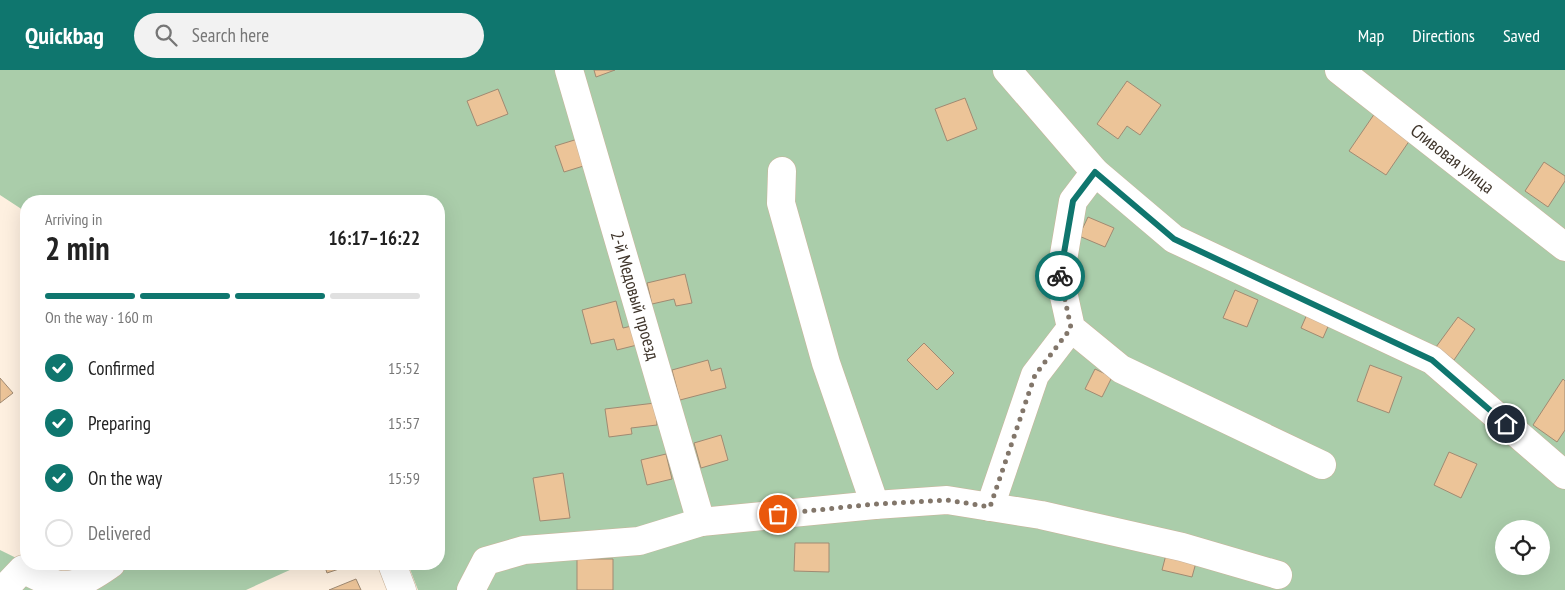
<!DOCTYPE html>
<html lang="en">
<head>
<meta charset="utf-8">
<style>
  :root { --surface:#fff; --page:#f2f2f2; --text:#222; --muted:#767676; --line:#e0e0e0; --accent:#0f766e }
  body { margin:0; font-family:"PT Sans Narrow",sans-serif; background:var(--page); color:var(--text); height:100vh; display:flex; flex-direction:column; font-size:19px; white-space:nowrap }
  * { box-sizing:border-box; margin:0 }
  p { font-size:16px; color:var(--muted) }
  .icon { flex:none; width:28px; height:28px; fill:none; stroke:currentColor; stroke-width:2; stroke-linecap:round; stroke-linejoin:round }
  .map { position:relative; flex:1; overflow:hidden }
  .details { position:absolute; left:20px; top:125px; width:425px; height:375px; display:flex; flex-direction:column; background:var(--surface); border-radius:20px; box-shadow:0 5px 20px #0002 }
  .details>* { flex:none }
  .tools { position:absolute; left:1495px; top:450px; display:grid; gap:10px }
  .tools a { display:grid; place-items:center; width:55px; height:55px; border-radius:50%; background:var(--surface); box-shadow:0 5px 20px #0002; font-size:25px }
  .pin { position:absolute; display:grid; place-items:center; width:42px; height:42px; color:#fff; margin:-21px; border:2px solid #fff; border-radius:50%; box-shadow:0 1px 5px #0007 }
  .courier { position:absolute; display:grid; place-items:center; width:50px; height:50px; margin:-25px; border:4px solid #0f766e; border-radius:50%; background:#fff; color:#222; box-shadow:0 1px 6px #0007 }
  .overview em { font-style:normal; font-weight:800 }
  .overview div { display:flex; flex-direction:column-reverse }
  .overview { display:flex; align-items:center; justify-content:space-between; height:85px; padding:0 25px }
  h1 { font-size:32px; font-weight:800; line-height:38px }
  .bar { display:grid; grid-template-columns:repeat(4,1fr); gap:8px 5px; align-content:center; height:60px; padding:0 25px }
  .bar i { height:6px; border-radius:4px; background:var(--line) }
  .bar .current { background:var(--accent) }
  .bar p { grid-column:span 4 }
  ol { padding:0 25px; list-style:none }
  li { display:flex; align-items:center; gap:15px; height:55px }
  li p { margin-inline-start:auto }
  li .icon { padding:5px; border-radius:50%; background:var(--accent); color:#fff; stroke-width:4 }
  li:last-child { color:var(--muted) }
  li i { width:28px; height:28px; border:2px solid var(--line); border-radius:50% }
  header { display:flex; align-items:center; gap:30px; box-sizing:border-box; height:70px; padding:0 25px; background:var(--accent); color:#fff }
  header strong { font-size:24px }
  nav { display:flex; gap:28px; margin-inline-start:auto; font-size:18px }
  .search { width:350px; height:45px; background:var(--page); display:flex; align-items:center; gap:12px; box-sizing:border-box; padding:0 18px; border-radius:28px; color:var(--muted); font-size:19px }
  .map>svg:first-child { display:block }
  .green { fill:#aacdaa; fill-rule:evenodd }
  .building { fill:#ecc498; stroke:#a08a72 }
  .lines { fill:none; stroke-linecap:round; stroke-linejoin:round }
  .minor-casing { stroke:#cab39a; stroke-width:29 }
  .minor { stroke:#fff; stroke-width:28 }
  .done { stroke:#82766a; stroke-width:5; stroke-dasharray:0 9 }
  .route { stroke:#0f766e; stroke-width:6 }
  .labels { text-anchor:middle; stroke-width:5; stroke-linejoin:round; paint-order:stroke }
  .street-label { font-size:18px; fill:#3f352b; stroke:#fff }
</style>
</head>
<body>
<header>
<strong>Quickbag</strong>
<div class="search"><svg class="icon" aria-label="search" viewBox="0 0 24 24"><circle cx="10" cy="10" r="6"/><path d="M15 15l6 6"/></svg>Search here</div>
<nav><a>Map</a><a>Directions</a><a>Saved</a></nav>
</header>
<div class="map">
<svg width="1565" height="520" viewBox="0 0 1565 520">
  <rect width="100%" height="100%" fill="#fef0e0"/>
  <path class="green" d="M0 0H1565V520H418L408 494H439V131H26V142L0 125ZM1504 459H1541V496H1504Z
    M0 480 59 509 79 494H303L246 520H0Z"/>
  <path class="building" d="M594 0H615L596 7Z
    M1127 11 1161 35 1140 65 1127 56 1118 69 1097 54Z
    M498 19 508 44 477 56 467 31Z
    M965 28 977 59 947 71 935 39Z
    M1375 43 1412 67 1386 105 1349 81Z
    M581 68 590 94 564 102 555 76Z
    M1544 92 1565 106V111L1548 137 1525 121Z
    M1088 147 1114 158 1105 177 1079 166Z
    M685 204 692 233 676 236 674 229 652 234 647 213Z
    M1235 220 1258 230 1247 257 1223 248Z
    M616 231 623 258 636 255 641 274 617 280 614 269 591 274 582 240Z
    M1308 242 1330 252 1323 268 1301 258Z
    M1458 247 1475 259 1454 290 1436 277Z
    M924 273 954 303 937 320 907 290Z
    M708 290 711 301 721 298 726 318 680 330 672 300Z
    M1370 295 1402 307 1389 343 1357 331Z
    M1095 299 1112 307 1102 327 1085 319Z
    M0 308 13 323 0 333Z
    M1563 309 1565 311V360L1557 372 1533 355Z
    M655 333 657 355 631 358 632 364 609 367 605 339Z
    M721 365 728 390 701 398 694 373Z
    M1449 382 1477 394 1461 428 1434 415Z
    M666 384 672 409 647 415 641 390Z
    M563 403 570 448 540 451 533 408Z
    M795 473H829V502L794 501Z
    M1167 481 1197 489 1192 507 1162 500Z
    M577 489H613V520H577Z
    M324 494H354L327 503Z
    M356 509 361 520H329Z"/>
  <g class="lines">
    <defs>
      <g id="minor">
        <path id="s1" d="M569 0 701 452"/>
        <path d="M1007 0 1095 102 1174 169 1432 290 1565 405"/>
        <path id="s2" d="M1339 0 1565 177"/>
        <path d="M782 101 781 133 826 293 875 435"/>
        <path d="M1095 102 1073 131 1060 208 1071 258 1121 299 1322 395"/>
        <path d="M990 437 1035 305 1071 258"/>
        <path d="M392 494 402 520"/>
        <path d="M3 520 23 499C33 504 45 511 56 514 76 519 95 505 111 494"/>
        <path d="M471 520 486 491 524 480 639 471 701 452 875 435 947 430 1041 445 1182 477 1278 505"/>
      </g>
    </defs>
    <use href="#minor" class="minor-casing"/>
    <use href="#minor" class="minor"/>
  </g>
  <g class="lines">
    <path class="done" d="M778 444 875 434 947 430 990 437 1035 305 1071 258 1060 206"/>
    <path class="route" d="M1060 206 1073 131 1095 102 1174 169 1432 290 1506 354"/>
  </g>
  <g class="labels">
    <g class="street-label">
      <text dy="6" stroke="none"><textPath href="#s2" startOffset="144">Сливовая улица</textPath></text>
      <text dy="6" stroke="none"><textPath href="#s1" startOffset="235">2-й Медовый проезд</textPath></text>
    </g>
  </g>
</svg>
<div class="tools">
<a><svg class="icon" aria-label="locate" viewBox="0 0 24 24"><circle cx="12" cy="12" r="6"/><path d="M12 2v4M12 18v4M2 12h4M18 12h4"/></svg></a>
</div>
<div class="pin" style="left:778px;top:444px;background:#ea580c"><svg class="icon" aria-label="bag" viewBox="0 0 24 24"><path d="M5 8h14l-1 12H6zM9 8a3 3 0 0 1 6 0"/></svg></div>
<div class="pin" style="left:1506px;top:354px;background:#1f2937"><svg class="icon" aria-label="home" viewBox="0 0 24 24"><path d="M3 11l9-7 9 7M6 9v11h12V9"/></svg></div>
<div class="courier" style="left:1060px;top:206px"><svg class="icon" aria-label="bike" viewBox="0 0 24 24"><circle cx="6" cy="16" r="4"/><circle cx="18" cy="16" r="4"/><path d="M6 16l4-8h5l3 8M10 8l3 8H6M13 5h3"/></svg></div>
<section class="details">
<div class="overview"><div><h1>2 min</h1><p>Arriving in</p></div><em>16:17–16:22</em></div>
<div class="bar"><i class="current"></i><i class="current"></i><i class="current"></i><i></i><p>On the way · 160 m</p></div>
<ol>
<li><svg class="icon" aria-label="check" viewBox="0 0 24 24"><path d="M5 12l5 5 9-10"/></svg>Confirmed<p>15:52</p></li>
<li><svg class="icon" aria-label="check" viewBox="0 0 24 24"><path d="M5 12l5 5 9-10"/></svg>Preparing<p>15:57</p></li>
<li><svg class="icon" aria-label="check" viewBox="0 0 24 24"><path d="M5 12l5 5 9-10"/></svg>On the way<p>15:59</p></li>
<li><i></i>Delivered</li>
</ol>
</section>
</div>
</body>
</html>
